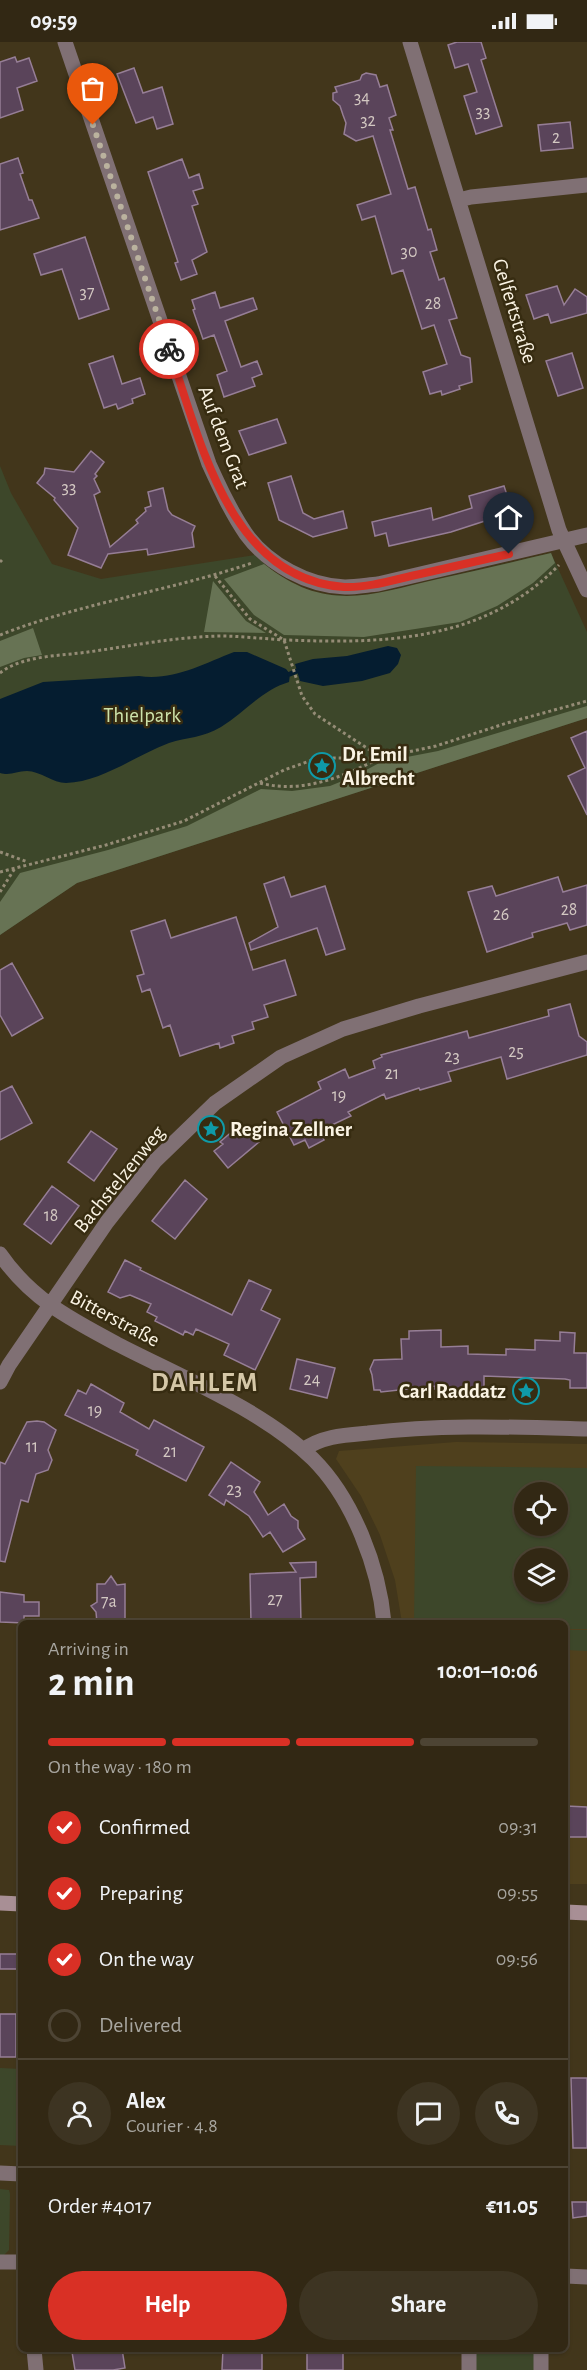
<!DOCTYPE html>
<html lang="en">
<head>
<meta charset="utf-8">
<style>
  :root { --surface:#322814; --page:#3d3422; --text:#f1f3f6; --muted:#a8a6a0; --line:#4d4434; --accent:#d93025 }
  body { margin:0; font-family:"Alegreya Sans",sans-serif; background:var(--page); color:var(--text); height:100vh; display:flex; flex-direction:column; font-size:22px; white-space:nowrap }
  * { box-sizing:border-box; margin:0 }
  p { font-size:20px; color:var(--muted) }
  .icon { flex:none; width:33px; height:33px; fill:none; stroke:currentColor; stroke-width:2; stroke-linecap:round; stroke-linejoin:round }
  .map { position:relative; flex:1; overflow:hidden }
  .details { position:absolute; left:18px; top:1578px; width:550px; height:732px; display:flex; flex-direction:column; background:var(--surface); border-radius:9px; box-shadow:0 2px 4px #0004,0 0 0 2px var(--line) }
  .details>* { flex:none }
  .controls { position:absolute; left:514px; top:1440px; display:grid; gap:12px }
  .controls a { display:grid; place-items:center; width:54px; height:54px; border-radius:50%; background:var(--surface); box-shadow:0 2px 4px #0004,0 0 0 2px var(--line); font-size:30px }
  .pin { position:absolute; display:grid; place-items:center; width:51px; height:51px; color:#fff; margin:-62px -26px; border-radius:50% 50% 50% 0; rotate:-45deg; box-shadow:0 0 6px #0007 }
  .pin .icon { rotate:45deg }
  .courier { position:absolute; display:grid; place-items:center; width:60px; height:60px; margin:-30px; border:4px solid #d93025; border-radius:50%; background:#fff; color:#222; box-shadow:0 2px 8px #0007 }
  .summary em { font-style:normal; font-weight:700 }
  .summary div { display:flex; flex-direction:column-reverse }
  .summary { display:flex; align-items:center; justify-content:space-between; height:102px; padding:0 30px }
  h1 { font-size:39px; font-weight:700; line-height:45px }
  .bar { display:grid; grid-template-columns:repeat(4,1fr); gap:9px 6px; align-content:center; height:72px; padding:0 30px }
  .bar i { height:8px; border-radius:4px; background:var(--line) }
  .bar .on { background:var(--accent) }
  .bar p { grid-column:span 4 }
  .line { display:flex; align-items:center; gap:15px; padding:0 30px; border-top:2px solid var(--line) }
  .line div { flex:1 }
  .round { display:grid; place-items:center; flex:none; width:63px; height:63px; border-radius:32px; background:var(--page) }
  ol { padding:0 30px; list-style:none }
  li { display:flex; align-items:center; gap:18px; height:66px }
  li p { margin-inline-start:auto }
  li .icon { padding:6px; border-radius:50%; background:var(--accent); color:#fff; stroke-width:4 }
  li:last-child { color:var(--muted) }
  li i { width:33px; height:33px; border:3px solid var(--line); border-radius:50% }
  .primary-button { display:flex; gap:12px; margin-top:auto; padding:12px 30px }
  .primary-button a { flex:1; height:69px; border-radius:36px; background:var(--accent); color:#fff; font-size:24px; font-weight:700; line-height:69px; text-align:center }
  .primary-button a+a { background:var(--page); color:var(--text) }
  .status { display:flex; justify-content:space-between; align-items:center; height:42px; padding:0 30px; background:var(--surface); direction:ltr }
  .status svg { height:16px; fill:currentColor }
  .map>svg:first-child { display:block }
  .built { fill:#4f401d; fill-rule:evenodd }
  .green { fill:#3d472a; fill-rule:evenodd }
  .forest { fill:#677354 }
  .water { fill:#051d30 }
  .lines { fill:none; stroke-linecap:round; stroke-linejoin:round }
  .stream { stroke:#051d30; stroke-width:5 }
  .building { fill:#5a445a; stroke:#967e96; stroke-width:1.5 }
  .path { stroke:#958c76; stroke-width:3; stroke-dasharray:3 3; stroke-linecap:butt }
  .minor { stroke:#807074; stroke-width:15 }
  .secondary { stroke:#a88f95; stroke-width:15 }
  .done { stroke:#bab29e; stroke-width:6; stroke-dasharray:0 10.8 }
  .route { stroke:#d93025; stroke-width:8 }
  .labels { text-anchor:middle; stroke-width:5; stroke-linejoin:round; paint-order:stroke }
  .number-label { font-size:18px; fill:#d3c8c2 }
  .street-label { font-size:21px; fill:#fbf4e4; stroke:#372c11 }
  .park-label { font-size:21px; fill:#cde2aa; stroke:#372c11 }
  .poi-label { font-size:21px; font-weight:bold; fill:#fbf4e4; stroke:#372c11; text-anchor:start }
  .district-label { font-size:27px; font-weight:bold; letter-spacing:1.5px; fill:#d5c7a7; stroke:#372c11 }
</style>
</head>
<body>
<div class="status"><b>09:59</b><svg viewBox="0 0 49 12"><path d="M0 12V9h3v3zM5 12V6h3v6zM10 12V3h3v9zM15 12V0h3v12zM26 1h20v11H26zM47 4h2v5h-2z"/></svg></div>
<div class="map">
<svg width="587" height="2328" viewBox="0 0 587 2328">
  <rect width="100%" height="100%" fill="#42361b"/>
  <path class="built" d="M456 1400 587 1402V1842H566V1581H402L395 1538 380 1493 361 1454 336 1417 339 1409ZM525 1450H558V1484H525ZM525 1516H558V1550H525Z"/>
  <path class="green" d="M0 424 11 451 52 522 101 537 255 513 277 533 297 545 320 552 362 555 551 511 587 590V676L77 841 0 893Z
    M416 1424 587 1426V1587H566V1581H414ZM525 1450H558V1484H525ZM525 1516H558V1550H525Z
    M566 1588H587V1609L566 1608Z
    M0 2026 21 2027V2104L0 2103Z
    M0 2147 9 2148 10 2152 9 2208 4 2213H0Z
    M475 2307H534L535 2328H475Z"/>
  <path class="forest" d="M551 511 555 521 533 541 497 564 460 580 364 595 284 593 254 573 224 537 264 522C326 571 369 553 438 537 476 529 513 520 551 511Z
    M213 539 246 579 266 591 204 590Z
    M33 586 42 613 24 616 0 625V599Z
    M587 664V676L77 841 0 893V860L20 831 108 808 187 784 261 747 292 749 330 744 357 733 381 720 438 709Z"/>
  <path class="water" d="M388 604 397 606 401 613 398 622 390 631 362 639 323 644 300 639 295 622 313 617 347 614Z
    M234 610H247L286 627 290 632 289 640C262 648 245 670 221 685 203 696 187 695 169 701 136 713 102 740 66 741 53 741 40 729 27 729 16 729 11 734 0 731V657L43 640 139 634C173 639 203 622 234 610Z"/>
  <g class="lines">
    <path class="stream" d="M290 632 297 629"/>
  </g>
  <path class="building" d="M457 0H481L486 16 481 18 502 84 476 92 464 54 477 50 468 22 455 26 448 3Z
    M15 15 17 20 29 16 37 39 17 46 23 68 0 76V20Z
    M134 26 143 51 162 45 173 82 157 87 153 75 136 81 117 32Z
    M366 31 376 33 380 45 387 43 396 73 389 76 393 88H390L408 147 415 145 428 188 431 187 437 208 430 210 439 238 444 236 457 276 449 278 461 313 470 316 472 340 459 344 460 347 442 353 441 349 430 352 423 330 447 322 434 283 422 287 403 228 392 232 375 174 362 178 357 163 391 152 373 94 356 99 344 92 346 81 343 73 340 64 333 58V51L337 50 335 45 360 38 362 33Z
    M570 80 573 106 541 109 538 83Z
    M18 116 23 131 20 132 29 158H32L39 176 0 188V122Z
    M182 117 189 136 199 132 203 146 193 149 198 162 192 164 207 210 192 218 197 232 181 238 175 221 178 220 148 130Z
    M85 195 109 267 79 277 62 227 41 233 34 212Z
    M557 244 564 263 575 247 587 255V271L551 281 548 272 534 277 526 253Z
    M215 250 220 266 253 256 257 267 225 279 241 325 257 319 262 332 252 336 255 344 224 355 217 333 227 329 214 293 203 297 193 268 195 267 192 258Z
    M572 311 583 346 558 354 546 319Z
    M113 314 122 342 140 336 145 352 132 357 133 361 118 367 116 362 104 366 89 322Z
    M277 377 286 401 249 413 239 389Z
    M91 409 104 420 95 432 97 434 94 437 100 450 94 453 110 505 138 481 136 478 146 469 145 466 151 464 148 450 163 446 168 468 172 473 195 484 192 491 194 505 148 513 147 507 108 512 101 526 68 513 78 486 54 458 55 456 37 441 44 432 45 426 74 430Z
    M291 434 303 471 314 477 343 469 347 486 313 495 279 478 268 441Z
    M504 444 513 471 505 473 506 478 490 482 488 478 451 490 389 504 386 491 375 494 372 480 431 466 433 478 472 466 469 454Z
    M587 689V773L568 734 585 726 571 696Z
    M284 835 291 855 325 844 345 907 326 913 317 886 251 908 249 901 278 885 264 842Z
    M558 835 563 850 587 843V883L570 888 567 881 532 891 533 895 487 910 468 850 492 844 496 854Z
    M236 875 253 928 285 918 296 953 264 963 268 975 252 980 254 987 232 994 234 1001 220 1006 219 1001 180 1014 170 983 163 986 150 947 142 950 137 934 144 932 131 889 165 878 171 896Z
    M12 921 43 976 12 994 0 973V928Z
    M570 962 579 994 587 1000V1013L507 1037 501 1015 448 1030 451 1039 420 1048 419 1046 386 1057 384 1052 348 1070 351 1074 319 1089 324 1098 309 1106 305 1098 294 1103 277 1070 321 1047 318 1040 345 1027 349 1036 375 1026 373 1019 382 1015 381 1013 467 989 469 996 549 974 548 968Z
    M12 1044 32 1081 0 1098V1050Z
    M245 1084 259 1100 228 1126 214 1109 223 1102 220 1100 235 1087 237 1090Z
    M91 1089 117 1107 94 1139 68 1120Z
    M185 1138 207 1157 175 1197 152 1179Z
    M52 1144 79 1164 51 1202 24 1182Z
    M125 1218 141 1226 140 1228 232 1273 249 1238 271 1248 261 1268 280 1277 255 1328 224 1313 229 1302 196 1287 193 1293 185 1289 183 1293 155 1279 157 1275 147 1270 151 1262 130 1253 120 1256 108 1250Z
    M441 1288V1305L468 1304V1312L506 1313V1307L535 1308V1298L560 1299V1290L575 1291 574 1311H587V1346H570V1338L565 1337 484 1334V1347H435V1344L381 1350 380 1348H374L372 1333 370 1327 374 1318 402 1317 401 1297H409V1289Z
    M297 1317 335 1326 327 1356 290 1347Z
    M91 1342 124 1361 120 1370 149 1387 154 1378 204 1405 186 1439 136 1413 138 1408 65 1373 78 1348 86 1352Z
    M37 1379 44 1380 56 1388 48 1408 52 1418 48 1428 36 1432 28 1460 21 1458 5 1520 0 1519V1420L5 1422 27 1380Z
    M231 1420 260 1440 254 1450 268 1473 284 1462 291 1474 298 1479V1486L305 1497 283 1510 270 1490 263 1495 249 1474 226 1458 224 1463 209 1453Z
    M316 1520V1535L300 1536 301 1581H251L250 1532 296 1530 290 1521Z
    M111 1534 117 1543 125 1542V1581H97L96 1570 91 1564 97 1560V1542H105Z
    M0 1550 24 1553V1560H39V1574H24V1581L0 1580Z
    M566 1764 587 1765V1795H566Z
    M0 1912H21V1927H0Z
    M0 1972H16V2015H0Z
    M571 2036H587V2106H573Z
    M572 2160H587V2174L573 2176Z
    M75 2307H122L125 2326 113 2328H75L72 2310 75 2309Z
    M223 2307H258V2311H262V2328H222Z
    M315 2307H343V2328H307V2308Z"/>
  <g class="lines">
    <path class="path" d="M0 520 2 518
      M215 534 250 577 284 598 302 654 315 672 379 714
      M0 593C81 561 169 549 252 521
      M0 631C23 613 61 614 88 610 131 604 175 595 219 594 242 594 264 597 287 598 386 602 485 599 559 523
      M260 741C302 752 343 735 380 716
      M0 810 28 820
      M0 830 106 803 184 779 284 728 318 716H380L436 704 507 681 587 659
      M0 850 15 826"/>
    <path class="minor" d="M65 0 209 422C220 446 231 470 246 492 268 522 308 544 345 545 356 545 367 543 378 542L587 493
      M410 0 559 488 587 548
      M459 158 471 155 587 143
      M0 1212C31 1257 70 1277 117 1302 179 1334 263 1368 313 1417 353 1457 379 1525 384 1581
      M0 1340 9 1323 107 1180 155 1119 215 1061 281 1015 343 987 419 964 587 920
      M303 1408C322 1394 345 1393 368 1391 441 1382 514 1385 587 1387
      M0 2131 21 2132
      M0 2220H21
      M566 2234 587 2235
      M34 2307 36 2328
      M469 2307V2328
      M541 2307V2328"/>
    <path class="secondary" d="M0 1861 21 1862
      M566 1870 587 1871"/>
  </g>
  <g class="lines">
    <path class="done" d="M93 83 169 307"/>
    <path class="route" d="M169 307C200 396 228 537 344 545 366 546 390 539 411 534 444 527 476 519 509 512"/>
  </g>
  <defs>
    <symbol id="sight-ring" viewBox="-11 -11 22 22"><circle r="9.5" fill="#372c11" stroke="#0f9aa8" stroke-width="1.5"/><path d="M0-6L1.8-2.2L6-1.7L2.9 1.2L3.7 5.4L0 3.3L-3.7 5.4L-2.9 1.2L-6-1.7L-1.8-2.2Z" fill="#0f9aa8"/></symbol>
  </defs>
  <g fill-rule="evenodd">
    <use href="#sight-ring" x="307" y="709" width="30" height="30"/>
    <use href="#sight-ring" x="196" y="1072" width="30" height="30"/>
    <use href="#sight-ring" x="511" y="1334" width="30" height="30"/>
  </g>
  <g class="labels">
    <g class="number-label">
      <text x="362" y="61">34</text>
      <text x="483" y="75">33</text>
      <text x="368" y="84">32</text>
      <text x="556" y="101">2</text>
      <text x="409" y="215">30</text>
      <text x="87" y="256">37</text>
      <text x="433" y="267">28</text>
      <text x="69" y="451">33</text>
      <text x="569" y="873">28</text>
      <text x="501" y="878">26</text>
      <text x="516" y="1015">25</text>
      <text x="452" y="1020">23</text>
      <text x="392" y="1037">21</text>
      <text x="339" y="1059">19</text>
      <text x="51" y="1179">18</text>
      <text x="312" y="1343">24</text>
      <text x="95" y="1374">19</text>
      <text x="32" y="1410">11</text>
      <text x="170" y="1415">21</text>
      <text x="234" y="1453">23</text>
      <text x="275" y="1563">27</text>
      <text x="109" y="1565">7a</text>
    </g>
    <g class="street-label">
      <text transform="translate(515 269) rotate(73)" y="7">Gelfertstraße</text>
      <text transform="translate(224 395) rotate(69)" y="7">Auf dem Grat</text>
      <text transform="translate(119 1137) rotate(-51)" y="7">Bachstelzenweg</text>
      <text transform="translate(115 1276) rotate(28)" y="7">Bitterstraße</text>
    </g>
    <g class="park-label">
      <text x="142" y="680">Thielpark</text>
    </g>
    <g class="poi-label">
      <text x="342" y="719">Dr. Emil<tspan x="342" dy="24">Albrecht</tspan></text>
      <text x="230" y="1094">Regina Zellner</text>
      <text x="506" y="1356" text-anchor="end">Carl Raddatz</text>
    </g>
    <g class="district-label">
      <text x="205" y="1349">DAHLEM</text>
    </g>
  </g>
</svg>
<div class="controls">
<a><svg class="icon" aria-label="locate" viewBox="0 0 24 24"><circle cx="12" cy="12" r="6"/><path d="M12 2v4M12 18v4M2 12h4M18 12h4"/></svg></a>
<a><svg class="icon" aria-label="layers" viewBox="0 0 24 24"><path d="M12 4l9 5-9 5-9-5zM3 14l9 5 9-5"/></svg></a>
</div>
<div class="pin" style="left:93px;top:83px;background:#ea580c"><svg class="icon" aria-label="bag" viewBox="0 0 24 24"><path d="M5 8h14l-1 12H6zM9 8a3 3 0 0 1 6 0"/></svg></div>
<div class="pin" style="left:509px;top:512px;background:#1f2937"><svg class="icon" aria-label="home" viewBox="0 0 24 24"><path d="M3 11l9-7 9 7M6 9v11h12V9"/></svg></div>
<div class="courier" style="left:169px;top:307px"><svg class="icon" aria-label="bike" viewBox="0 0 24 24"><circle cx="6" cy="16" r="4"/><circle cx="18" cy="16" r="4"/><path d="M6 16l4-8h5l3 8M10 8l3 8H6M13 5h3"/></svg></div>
<section class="details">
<div class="summary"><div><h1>2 min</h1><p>Arriving in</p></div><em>10:01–10:06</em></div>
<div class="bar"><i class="on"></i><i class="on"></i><i class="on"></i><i></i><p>On the way · 180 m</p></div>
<ol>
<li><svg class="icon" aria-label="check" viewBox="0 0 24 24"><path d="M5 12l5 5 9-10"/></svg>Confirmed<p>09:31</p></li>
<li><svg class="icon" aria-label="check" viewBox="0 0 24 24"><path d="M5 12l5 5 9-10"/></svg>Preparing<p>09:55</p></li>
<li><svg class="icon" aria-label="check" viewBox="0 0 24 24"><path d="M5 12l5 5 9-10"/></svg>On the way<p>09:56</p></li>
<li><i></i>Delivered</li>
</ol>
<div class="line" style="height:108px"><a class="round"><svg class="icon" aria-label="person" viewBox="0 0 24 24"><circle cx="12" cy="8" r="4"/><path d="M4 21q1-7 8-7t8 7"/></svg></a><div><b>Alex</b><p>Courier · 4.8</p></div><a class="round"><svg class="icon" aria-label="chat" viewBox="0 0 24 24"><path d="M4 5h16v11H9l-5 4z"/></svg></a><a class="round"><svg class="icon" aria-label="phone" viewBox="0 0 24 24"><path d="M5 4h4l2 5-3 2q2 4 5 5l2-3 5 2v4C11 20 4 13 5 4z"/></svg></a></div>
<div class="line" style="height:78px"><div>Order #4017</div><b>€11.05</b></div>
<div class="primary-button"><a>Help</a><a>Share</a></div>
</section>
</div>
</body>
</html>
